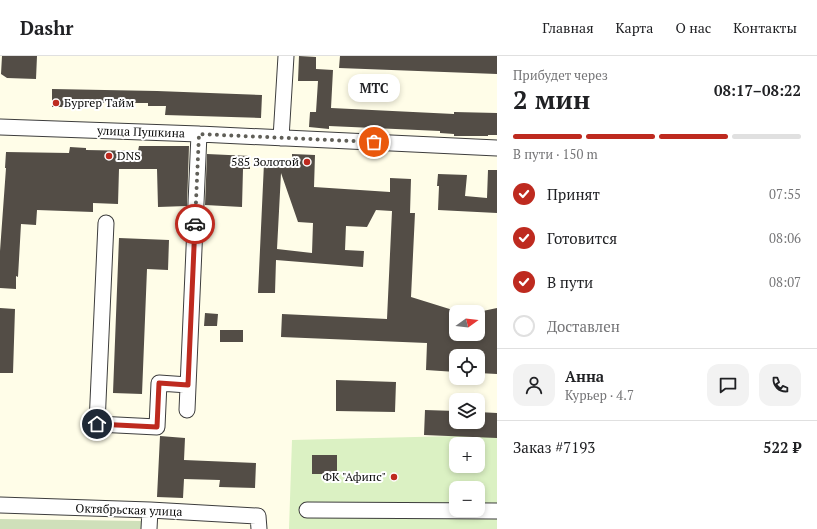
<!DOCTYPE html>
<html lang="ru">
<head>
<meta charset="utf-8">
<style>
  :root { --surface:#fff; --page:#f2f2f2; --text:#202124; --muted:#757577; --line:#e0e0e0; --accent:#be2a1f }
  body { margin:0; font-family:"PT Serif",serif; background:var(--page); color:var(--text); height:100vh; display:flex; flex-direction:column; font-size:15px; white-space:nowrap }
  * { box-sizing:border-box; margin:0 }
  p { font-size:13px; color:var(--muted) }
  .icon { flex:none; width:22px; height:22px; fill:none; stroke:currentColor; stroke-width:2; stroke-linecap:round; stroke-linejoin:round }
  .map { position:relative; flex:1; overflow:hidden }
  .details { display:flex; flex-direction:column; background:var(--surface); width:320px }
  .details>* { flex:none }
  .needle { width:26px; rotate:75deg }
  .buttons { position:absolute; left:449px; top:249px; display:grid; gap:8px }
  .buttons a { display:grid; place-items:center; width:36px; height:36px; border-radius:8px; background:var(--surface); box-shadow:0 2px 6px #0003; font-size:20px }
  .pin { position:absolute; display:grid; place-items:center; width:34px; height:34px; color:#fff; margin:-17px; border:2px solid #fff; border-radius:50%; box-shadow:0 1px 4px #0007 }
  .courier { position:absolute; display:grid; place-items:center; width:40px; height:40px; margin:-20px; border:3px solid #be2a1f; border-radius:50%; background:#fff; color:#222; box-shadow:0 1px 5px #0007 }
  .bubble { position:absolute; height:28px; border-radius:12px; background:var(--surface); box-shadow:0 2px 6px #0003; font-size:13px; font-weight:700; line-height:28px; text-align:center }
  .overview em { font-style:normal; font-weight:700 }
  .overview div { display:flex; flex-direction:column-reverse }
  .overview { display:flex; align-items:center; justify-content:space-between; height:68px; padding:0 16px }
  h1 { font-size:26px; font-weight:700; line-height:30px }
  .bar { display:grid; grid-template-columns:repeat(4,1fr); gap:6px 4px; align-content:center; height:48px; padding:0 16px }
  .bar i { height:5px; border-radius:3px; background:var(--line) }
  .bar .current { background:var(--accent) }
  .bar p { grid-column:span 4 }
  .line { display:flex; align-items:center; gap:10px; padding:0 16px; border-top:1px solid var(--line) }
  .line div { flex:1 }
  .round { display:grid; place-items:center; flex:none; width:42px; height:42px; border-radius:12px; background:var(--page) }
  ol { padding:0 16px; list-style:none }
  li { display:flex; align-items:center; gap:12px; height:44px }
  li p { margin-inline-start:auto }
  li .icon { padding:4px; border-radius:50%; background:var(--accent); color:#fff; stroke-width:4 }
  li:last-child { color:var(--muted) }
  li i { width:22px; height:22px; border:2px solid var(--line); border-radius:50% }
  header { display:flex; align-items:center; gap:24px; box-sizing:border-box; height:56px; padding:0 20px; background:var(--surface); border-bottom:1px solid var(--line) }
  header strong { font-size:19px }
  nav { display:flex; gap:22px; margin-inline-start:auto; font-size:14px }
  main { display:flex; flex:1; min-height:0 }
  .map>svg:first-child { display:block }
  .cemetery { fill:#cfe0ba }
  .pitch { fill:#dbf1c3; fill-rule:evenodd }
  .building { fill:#534d46; fill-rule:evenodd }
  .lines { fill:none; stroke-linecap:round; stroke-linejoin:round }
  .minor-casing { stroke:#3d3d3d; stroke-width:17 }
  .minor { stroke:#fff; stroke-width:15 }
  .done { stroke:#605f58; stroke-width:4; stroke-dasharray:0 7.2 }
  .route { stroke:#be2a1f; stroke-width:5 }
  .poi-dot { fill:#be2a1f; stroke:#fff; stroke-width:1.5 }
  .labels { text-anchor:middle; stroke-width:4; stroke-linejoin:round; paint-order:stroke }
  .poi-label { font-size:12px; fill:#0a0a0a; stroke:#fff; text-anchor:start }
  .street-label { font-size:12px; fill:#0a0a0a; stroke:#fff }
</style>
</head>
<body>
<header>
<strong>Dashr</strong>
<nav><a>Главная</a><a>Карта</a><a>О нас</a><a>Контакты</a></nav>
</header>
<main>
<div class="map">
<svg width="497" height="473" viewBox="0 0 497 473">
  <rect width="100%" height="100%" fill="#fffde8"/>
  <path class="cemetery" d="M0 463 143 465V473H0Z"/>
  <path class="pitch" d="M497 379V473H289L292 384ZM456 388H478V410H456ZM456 432H478V454H456Z"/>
  <path class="building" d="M2 0H37L36 23 7 22 1 18Z
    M299 0 316 1V13L333 14 331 52 454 58V56L497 57V79H488V80H454V78L440 77V75L329 70V73L309 71 310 56H316L318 25H298Z
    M340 0H497V18L339 12Z
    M52 33 157 35 262 39 261 62 165 59 166 50H148V47H85L84 51H52Z
    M139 90H189L187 150 158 151 157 113H119L118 148 93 147V156L37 154 36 169 21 168 18 221 16 220V233L0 232V195L6 112H5L6 96 69 97 70 91 86 92V94L138 95Z
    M207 98 250 100V113H243L242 151 205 149Z
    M292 98 315 99 314 131 390 136V122L411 123 410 157H415L411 241 456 255V278H478V256L497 252V318L478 317V300H456V316L426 314 427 287 281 281 282 258 387 263 392 155 376 154 367 171 346 170 345 194 364 195 363 211 276 204 275 237H258L264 107 292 108ZM281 117 298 166 313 167 312 197 277 193Z
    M488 114H497V157L438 154 439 130H437L438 118 467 119 465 140 487 142Z
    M119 182 169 184 168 214 147 213 142 338 113 337Z
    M0 252 15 253 13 317H0Z
    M205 257 218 258 217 270H204Z
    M220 274H243V286H220Z
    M336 324 396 326 395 356 336 355Z
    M425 354 456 355V366H478V356L497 357V382L424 379Z
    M160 380 185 382 184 404 256 407 255 432 219 431 220 424 184 423 183 442 157 441Z
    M312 399H337V418H312Z"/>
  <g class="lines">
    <defs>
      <path id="minor" d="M0 71 199 78 497 92
        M281 82 286 0
        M106 167 97 368 157 371 159 327 188 329
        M187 354 199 78
        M0 449 150 454 258 460 259 473
        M307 454 497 455
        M149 473 150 454"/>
    </defs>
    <use href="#minor" class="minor-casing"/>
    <use href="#minor" class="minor"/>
  </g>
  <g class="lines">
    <path class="done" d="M195 168 199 78 374 86"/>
    <path class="route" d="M97 368 157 371 159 327 188 329 195 168"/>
  </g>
  <g class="poi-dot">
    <circle cx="56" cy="47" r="4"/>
    <circle cx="109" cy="100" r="4"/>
    <circle cx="307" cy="106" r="4"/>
    <circle cx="394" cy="421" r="4"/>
  </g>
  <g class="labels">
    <g class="poi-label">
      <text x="64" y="51">Бургер Тайм</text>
      <text x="117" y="104">DNS</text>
      <text x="299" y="110" text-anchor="end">585 Золотой</text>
      <text x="386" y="425" text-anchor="end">ФК "Афипс"</text>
    </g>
    <g class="street-label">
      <text transform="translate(141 76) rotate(2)" y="4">улица Пушкина</text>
      <text transform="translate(129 454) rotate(2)" y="4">Октябрьская улица</text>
    </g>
  </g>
</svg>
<div class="buttons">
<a><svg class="needle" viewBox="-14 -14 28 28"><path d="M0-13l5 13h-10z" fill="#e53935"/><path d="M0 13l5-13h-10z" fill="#757577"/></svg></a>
<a><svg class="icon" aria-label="locate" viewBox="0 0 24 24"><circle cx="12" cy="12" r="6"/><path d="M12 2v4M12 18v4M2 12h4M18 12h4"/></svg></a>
<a><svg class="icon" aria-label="layers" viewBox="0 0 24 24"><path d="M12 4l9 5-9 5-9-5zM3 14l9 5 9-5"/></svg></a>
<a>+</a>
<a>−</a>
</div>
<div class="pin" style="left:374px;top:86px;background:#ea580c"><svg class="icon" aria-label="bag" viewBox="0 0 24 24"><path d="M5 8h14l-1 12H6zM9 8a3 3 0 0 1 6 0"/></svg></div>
<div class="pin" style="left:97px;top:368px;background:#1f2937"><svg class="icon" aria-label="home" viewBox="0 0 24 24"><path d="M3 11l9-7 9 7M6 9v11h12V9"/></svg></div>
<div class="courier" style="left:195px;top:168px"><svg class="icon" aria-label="car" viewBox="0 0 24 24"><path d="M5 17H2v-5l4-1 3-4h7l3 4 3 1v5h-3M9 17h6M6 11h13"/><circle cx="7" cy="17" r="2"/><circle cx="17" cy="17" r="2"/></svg></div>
<div class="bubble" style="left:348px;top:18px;width:52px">МТС</div>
</div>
<section class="details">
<div class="overview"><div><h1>2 мин</h1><p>Прибудет через</p></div><em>08:17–08:22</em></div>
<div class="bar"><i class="current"></i><i class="current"></i><i class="current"></i><i></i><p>В пути · 150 m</p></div>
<ol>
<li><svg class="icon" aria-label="check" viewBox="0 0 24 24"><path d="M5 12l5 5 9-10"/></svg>Принят<p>07:55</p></li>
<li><svg class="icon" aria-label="check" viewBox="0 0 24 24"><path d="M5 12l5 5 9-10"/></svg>Готовится<p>08:06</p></li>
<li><svg class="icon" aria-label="check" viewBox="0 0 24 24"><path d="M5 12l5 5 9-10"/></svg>В пути<p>08:07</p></li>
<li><i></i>Доставлен</li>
</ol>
<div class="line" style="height:72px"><a class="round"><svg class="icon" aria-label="person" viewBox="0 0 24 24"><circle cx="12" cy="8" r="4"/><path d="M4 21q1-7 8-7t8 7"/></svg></a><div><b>Анна</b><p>Курьер · 4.7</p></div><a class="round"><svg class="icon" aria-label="chat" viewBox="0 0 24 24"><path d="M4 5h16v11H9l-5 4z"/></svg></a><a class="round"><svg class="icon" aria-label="phone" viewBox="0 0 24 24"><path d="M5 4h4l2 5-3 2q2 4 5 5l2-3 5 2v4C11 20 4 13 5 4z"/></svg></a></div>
<div class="line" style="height:52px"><div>Заказ #7193</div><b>522 ₽</b></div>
</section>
</main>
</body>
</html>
